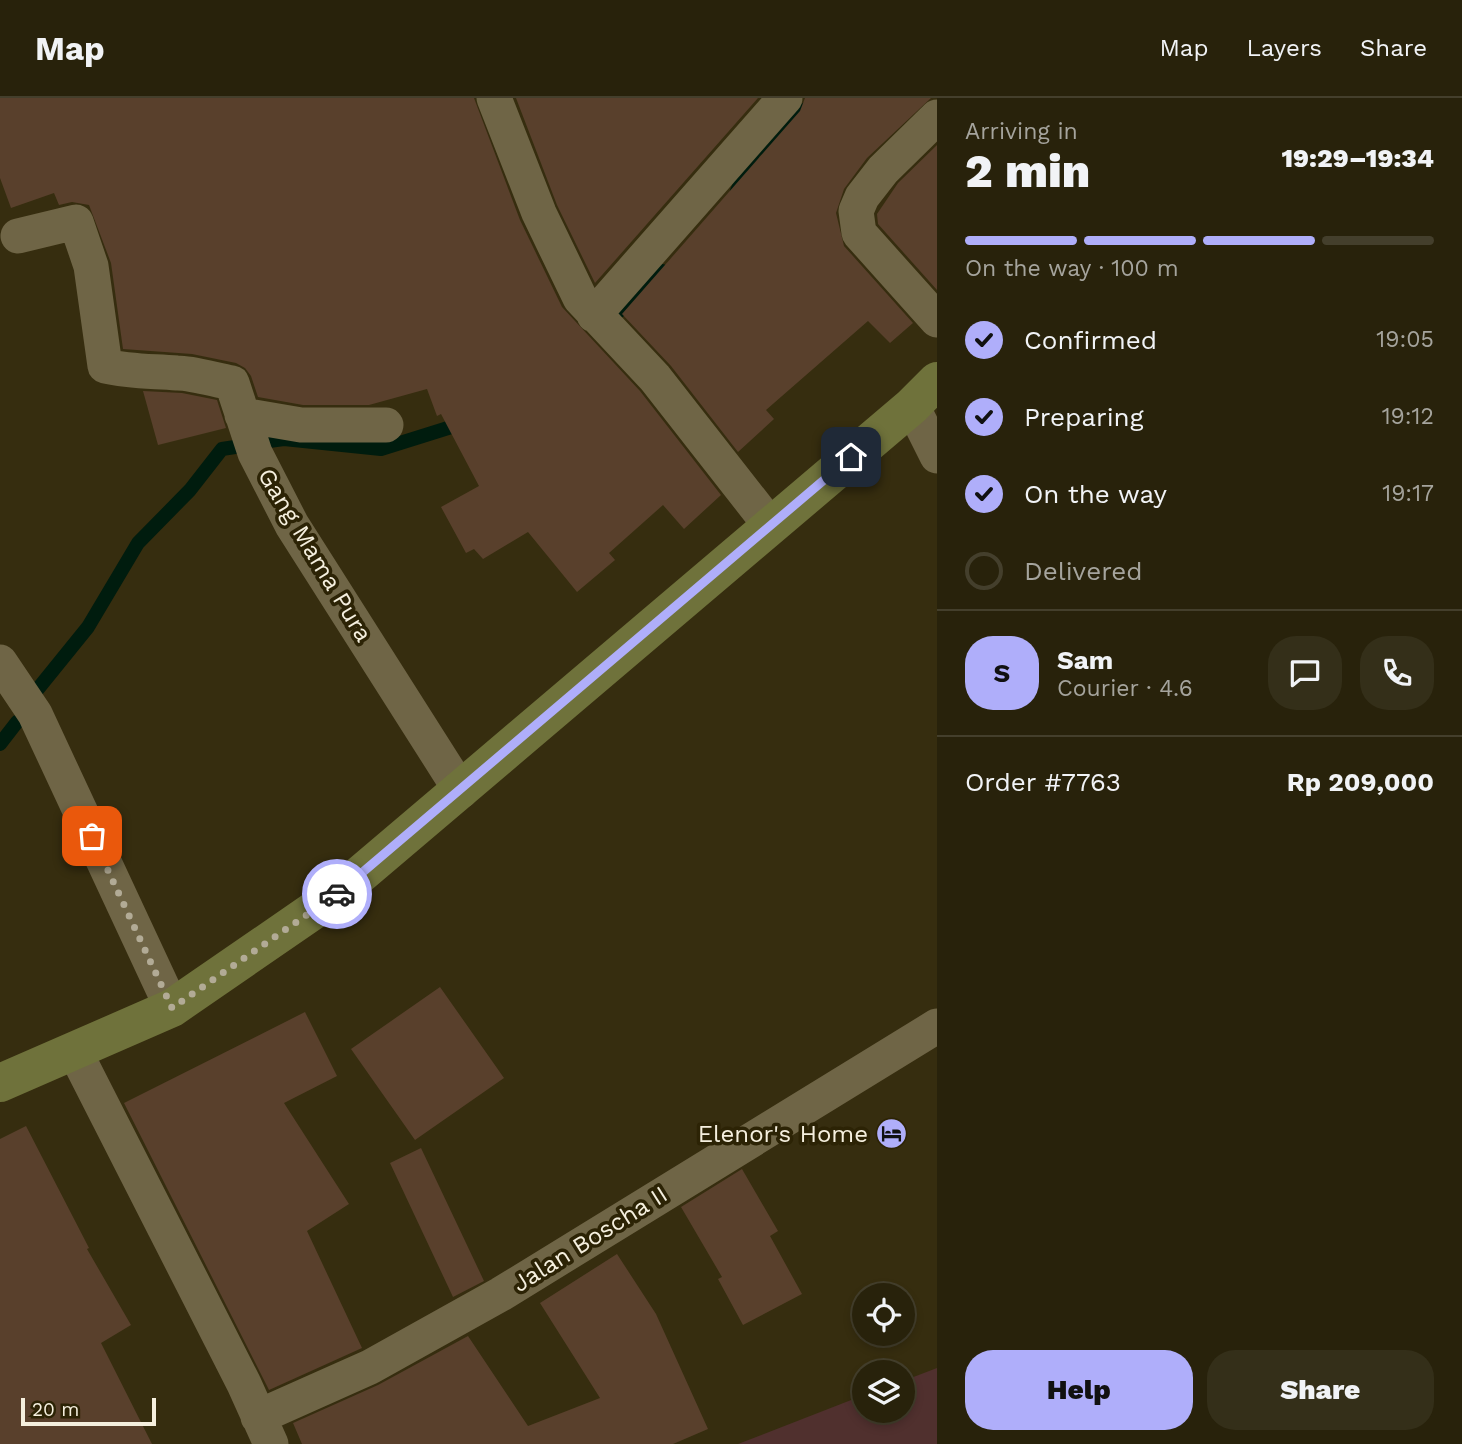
<!DOCTYPE html>
<html lang="en">
<head>
<meta charset="utf-8">
<style>
  :root { --surface:#28220b; --page:#342f19; --text:#f1f3f6; --muted:#a5a49d; --line:#443f2c; --accent:#afaefa }
  body { margin:0; font-family:"Work Sans",sans-serif; background:var(--page); color:var(--text); height:100vh; display:flex; flex-direction:column; font-size:26px; white-space:nowrap }
  * { box-sizing:border-box; margin:0 }
  p { font-size:23px; color:var(--muted) }
  .icon { flex:none; width:38px; height:38px; fill:none; stroke:currentColor; stroke-width:2; stroke-linecap:round; stroke-linejoin:round }
  .map { position:relative; flex:1; overflow:hidden }
  .panel { display:flex; flex-direction:column; background:var(--surface); width:525px }
  .panel>* { flex:none }
  .tools { position:absolute; left:852px; top:1185px; display:grid; gap:14px }
  .tools a { display:grid; place-items:center; width:63px; height:63px; border-radius:50%; background:var(--surface); box-shadow:0 4px 10px #0003,0 0 0 2px var(--line); font-size:35px }
  .scale { position:absolute; left:21px; bottom:18px; width:135px; box-sizing:border-box; padding-left:7px; border:4px solid #f5efde; border-top:0; font-size:19px; line-height:24px; white-space:nowrap; color:#f5efde; -webkit-text-stroke:5px #2c2305; paint-order:stroke }
  .pin { position:absolute; display:grid; place-items:center; width:60px; height:60px; color:#fff; margin:-30px; border-radius:14px; box-shadow:0 4px 10px #0006 }
  .courier { position:absolute; display:grid; place-items:center; width:70px; height:70px; margin:-35px; border:5px solid #afaefa; border-radius:50%; background:#fff; color:#222; box-shadow:0 2px 9px #0007 }
  .summary em { font-style:normal; font-weight:800 }
  .summary div { display:flex; flex-direction:column-reverse }
  .summary { display:flex; align-items:center; justify-content:space-between; height:119px; padding:0 28px }
  h1 { font-size:46px; font-weight:800; line-height:52px }
  .bar { display:grid; grid-template-columns:repeat(4,1fr); gap:10px 7px; align-content:center; height:84px; padding:0 28px }
  .bar i { height:9px; border-radius:5px; background:var(--line) }
  .bar .selected { background:var(--accent) }
  .bar p { grid-column:span 4 }
  .line { display:flex; align-items:center; gap:18px; padding:0 28px; border-top:2px solid var(--line) }
  .line div { flex:1 }
  .round { display:grid; place-items:center; flex:none; width:74px; height:74px; border-radius:28px; background:var(--page) }
  ol { padding:0 28px; list-style:none }
  li { display:flex; align-items:center; gap:21px; height:77px }
  li p { margin-inline-start:auto }
  li .icon { padding:7px; border-radius:50%; background:var(--accent); color:#111; stroke-width:4 }
  li:last-child { color:var(--muted) }
  li i { width:38px; height:38px; border:4px solid var(--line); border-radius:50% }
  .button { display:flex; gap:14px; margin-top:auto; padding:14px 28px }
  .button a { flex:1; height:80px; border-radius:28px; background:var(--accent); color:#111; font-size:28px; font-weight:800; line-height:80px; text-align:center }
  .button a+a { background:var(--page); color:var(--text) }
  header { display:flex; align-items:center; gap:42px; box-sizing:border-box; height:98px; padding:0 35px; background:var(--surface); border-bottom:2px solid var(--line) }
  header strong { font-size:33px }
  nav { display:flex; gap:38px; margin-inline-start:auto; font-size:24px }
  main { display:flex; flex:1; min-height:0 }
  .map>svg:first-child { display:block }
  .green { fill:#50302e }
  .lines { fill:none; stroke-linecap:round; stroke-linejoin:round }
  .stream { stroke:#001c0e; stroke-width:14 }
  .building { fill:#59402c }
  .minor { stroke:#6f6546; stroke-width:35 }
  .secondary { stroke:#6f723b; stroke-width:38 }
  .done { stroke:#b2ab96; stroke-width:7; stroke-dasharray:0 12.6 }
  .route { stroke:#afaefa; stroke-width:9 }
  .labels { text-anchor:middle; stroke-width:7; stroke-linejoin:round; paint-order:stroke }
  .street-label { font-size:24px; fill:#f5efde; stroke:#2c2305 }
  .poi-label { font-size:24px; fill:#f5efde; stroke:#2c2305; text-anchor:end }
</style>
</head>
<body>
<header>
<strong>Map</strong>
<nav><a>Map</a><a>Layers</a><a>Share</a></nav>
</header>
<main>
<div class="map">
<svg width="937" height="1346" viewBox="0 0 937 1346">
  <rect width="100%" height="100%" fill="#362d0f"/>
  <path class="green" d="M937 1270V1346H738L864 1297V1312H903V1283Z"/>
  <g class="lines">
    <path class="stream" d="M737 93 754 54 820 0
      M618 214 662 173
      M269 343 284 341 381 351 464 325
      M37 592 88 529 138 445 190 392 222 351 235 349
      M0 646 17 624"/>
  </g>
  <path class="building" d="M0 0H474L520 122 562 209 640 293 721 397 684 431 663 407 609 455 615 462 577 494 528 434 483 461 474 451 466 455 441 409 479 388 441 316 437 318 427 291 369 307H303L258 299 251 278 245 270 236 265 192 256 123 251 111 165 89 107 72 104 59 107 54 95 11 110 0 80Z
    M516 0H758L595 185 557 107Z
    M805 0H931L867 60 844 91 836 115 844 148 913 225 890 245 868 223 766 312 774 321 738 354 671 268 622 216 800 13Z
    M937 47V192L878 126 877 116 898 85Z
    M143 293 182 295 217 302 226 330 158 347Z
    M440 889 504 980 415 1042 351 951Z
    M305 914 337 978 284 1005 349 1106 307 1133 362 1250 269 1292 124 1005Z
    M26 1028 89 1150 87 1151 131 1227 101 1245 152 1346H0V1041Z
    M421 1050 484 1183 453 1199 390 1065Z
    M742 1071 778 1133 770 1138 802 1196 743 1227 718 1181 722 1179 681 1109Z
    M617 1156 656 1216 708 1331 673 1346H302L293 1325 378 1287 468 1238 528 1328 600 1300 540 1205Z"/>
  <g class="lines">
    <path class="minor" d="M494 0 539 115 580 200 655 280 770 427
      M937 19 883 72 862 99 856 113 859 135 937 222
      M18 138 76 124 91 168 105 268C130 274 152 273 177 275 193 275 215 282 232 285L255 355 292 427 461 693
      M594 217 785 0
      M912 308 937 358
      M242 317 301 327H386
      M0 564 35 616 172 910
      M75 954 244 1286 271 1346
      M258 1319 370 1269 501 1196 937 928"/>
    <path class="secondary" d="M0 985 172 910 336 797 912 308 937 283"/>
  </g>
  <g class="lines">
    <path class="done" d="M92 738 172 910 337 796"/>
    <path class="route" d="M337 796 851 359"/>
  </g>
  <defs>
    <symbol id="hotel-disc" viewBox="-11 -11 22 22"><circle r="9.5" fill="#afaefa" stroke="#2c2305"/><path d="M-6-4.5h1.5V1H6V5H4.5V3h-9V5H-6ZM-4 0a1.8 1.8 0 1 1 3.6 0ZM.5 0V-2.5h3Q6-2.5 6 0Z" fill="#111"/></symbol>
  </defs>
  <g fill-rule="evenodd">
    <use href="#hotel-disc" x="874" y="1018" width="35" height="35"/>
  </g>
  <g class="labels">
    <g class="street-label">
      <text transform="translate(315 457) rotate(59)" y="8">Gang Mama Pura</text>
      <text transform="translate(590 1141) rotate(-32)" y="8">Jalan Boscha II</text>
    </g>
    <g class="poi-label">
      <text x="868" y="1044">Elenor's Home</text>
    </g>
  </g>
</svg>
<div class="tools">
<a><svg class="icon" aria-label="locate" viewBox="0 0 24 24"><circle cx="12" cy="12" r="6"/><path d="M12 2v4M12 18v4M2 12h4M18 12h4"/></svg></a>
<a><svg class="icon" aria-label="layers" viewBox="0 0 24 24"><path d="M12 4l9 5-9 5-9-5zM3 14l9 5 9-5"/></svg></a>
</div>
<div class="scale">20 m</div>
<div class="pin" style="left:92px;top:738px;background:#ea580c"><svg class="icon" aria-label="bag" viewBox="0 0 24 24"><path d="M5 8h14l-1 12H6zM9 8a3 3 0 0 1 6 0"/></svg></div>
<div class="pin" style="left:851px;top:359px;background:#1f2937"><svg class="icon" aria-label="home" viewBox="0 0 24 24"><path d="M3 11l9-7 9 7M6 9v11h12V9"/></svg></div>
<div class="courier" style="left:337px;top:796px"><svg class="icon" aria-label="car" viewBox="0 0 24 24"><path d="M5 17H2v-5l4-1 3-4h7l3 4 3 1v5h-3M9 17h6M6 11h13"/><circle cx="7" cy="17" r="2"/><circle cx="17" cy="17" r="2"/></svg></div>
</div>
<section class="panel">
<div class="summary"><div><h1>2 min</h1><p>Arriving in</p></div><em>19:29–19:34</em></div>
<div class="bar"><i class="selected"></i><i class="selected"></i><i class="selected"></i><i></i><p>On the way · 100 m</p></div>
<ol>
<li><svg class="icon" aria-label="check" viewBox="0 0 24 24"><path d="M5 12l5 5 9-10"/></svg>Confirmed<p>19:05</p></li>
<li><svg class="icon" aria-label="check" viewBox="0 0 24 24"><path d="M5 12l5 5 9-10"/></svg>Preparing<p>19:12</p></li>
<li><svg class="icon" aria-label="check" viewBox="0 0 24 24"><path d="M5 12l5 5 9-10"/></svg>On the way<p>19:17</p></li>
<li><i></i>Delivered</li>
</ol>
<div class="line" style="height:126px"><b class="round" style="background:var(--accent);color:#111">S</b><div><b>Sam</b><p>Courier · 4.6</p></div><a class="round"><svg class="icon" aria-label="chat" viewBox="0 0 24 24"><path d="M4 5h16v11H9l-5 4z"/></svg></a><a class="round"><svg class="icon" aria-label="phone" viewBox="0 0 24 24"><path d="M5 4h4l2 5-3 2q2 4 5 5l2-3 5 2v4C11 20 4 13 5 4z"/></svg></a></div>
<div class="line" style="height:91px"><div>Order #7763</div><b>Rp 209,000</b></div>
<div class="button"><a>Help</a><a>Share</a></div>
</section>
</main>
</body>
</html>
